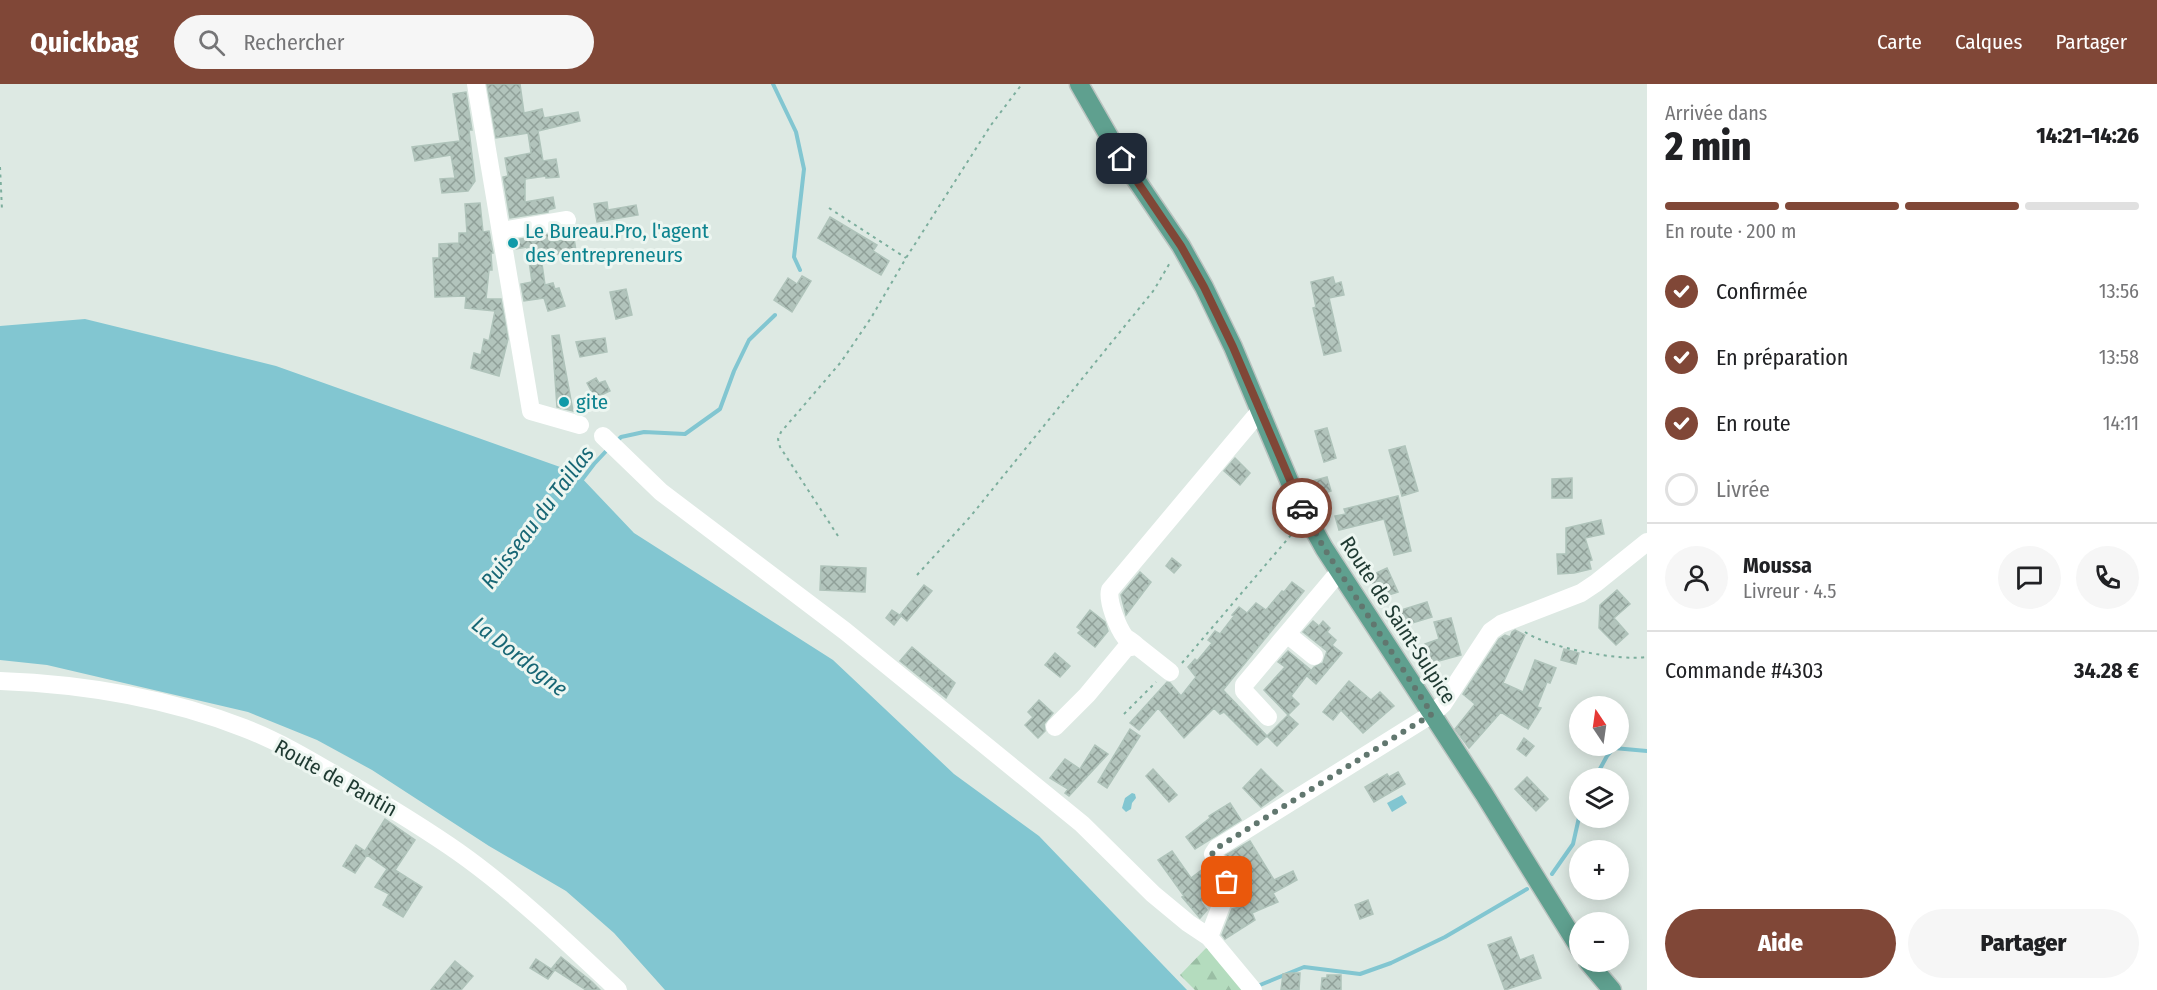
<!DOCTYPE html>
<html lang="fr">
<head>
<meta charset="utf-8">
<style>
  :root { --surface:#fff; --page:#f6f6f6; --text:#202124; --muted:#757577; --line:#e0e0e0; --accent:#804737 }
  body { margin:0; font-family:"Fira Sans Condensed",sans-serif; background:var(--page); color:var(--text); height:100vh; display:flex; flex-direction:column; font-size:22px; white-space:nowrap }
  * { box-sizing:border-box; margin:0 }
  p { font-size:20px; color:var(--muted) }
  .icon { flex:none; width:33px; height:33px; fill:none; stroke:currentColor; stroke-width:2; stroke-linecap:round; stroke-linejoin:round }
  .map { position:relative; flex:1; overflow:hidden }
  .sheet { display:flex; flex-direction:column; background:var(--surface); width:510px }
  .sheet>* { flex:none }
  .needle { width:39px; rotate:347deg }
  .buttons { position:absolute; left:1569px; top:612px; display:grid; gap:12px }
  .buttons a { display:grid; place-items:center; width:60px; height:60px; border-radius:50%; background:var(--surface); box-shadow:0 3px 15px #0003; font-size:30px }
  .pin { position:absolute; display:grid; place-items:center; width:51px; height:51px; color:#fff; margin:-26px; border-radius:12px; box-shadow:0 3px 9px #0006 }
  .courier { position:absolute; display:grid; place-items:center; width:60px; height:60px; margin:-30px; border:4px solid #804737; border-radius:50%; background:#fff; color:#222; box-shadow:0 2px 8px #0007 }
  .headline em { font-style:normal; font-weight:800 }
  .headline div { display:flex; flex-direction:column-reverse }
  .headline { display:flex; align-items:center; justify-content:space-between; height:102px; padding:0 18px }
  h1 { font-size:39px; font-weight:800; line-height:45px }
  .bar { display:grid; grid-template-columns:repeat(4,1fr); gap:9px 6px; align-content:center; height:72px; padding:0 18px }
  .bar i { height:8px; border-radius:4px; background:var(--line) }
  .bar .active { background:var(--accent) }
  .bar p { grid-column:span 4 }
  .line { display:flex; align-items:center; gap:15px; padding:0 18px; border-top:2px solid var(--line) }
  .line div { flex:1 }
  .round { display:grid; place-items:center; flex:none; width:63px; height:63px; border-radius:32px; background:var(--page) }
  ol { padding:0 18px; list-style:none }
  li { display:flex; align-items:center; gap:18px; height:66px }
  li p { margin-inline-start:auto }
  li .icon { padding:6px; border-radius:50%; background:var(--accent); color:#fff; stroke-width:4 }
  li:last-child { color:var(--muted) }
  li i { width:33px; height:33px; border:3px solid var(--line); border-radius:50% }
  .cta { display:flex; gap:12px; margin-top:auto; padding:12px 18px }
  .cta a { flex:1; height:69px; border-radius:36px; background:var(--accent); color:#fff; font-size:24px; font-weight:800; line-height:69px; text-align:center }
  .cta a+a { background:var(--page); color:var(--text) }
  header { display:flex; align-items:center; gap:36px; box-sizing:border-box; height:84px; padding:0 30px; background:var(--accent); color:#fff }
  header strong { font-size:28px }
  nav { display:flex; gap:33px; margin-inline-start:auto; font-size:21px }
  .search { width:420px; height:54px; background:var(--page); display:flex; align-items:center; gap:15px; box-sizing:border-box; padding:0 21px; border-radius:33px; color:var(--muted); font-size:22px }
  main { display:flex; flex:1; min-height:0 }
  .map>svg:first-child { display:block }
  .forest { fill:url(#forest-firs) }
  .water { fill:#82c6d1 }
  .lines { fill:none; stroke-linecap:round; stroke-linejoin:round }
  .stream { stroke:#82c6d1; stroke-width:4 }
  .building { fill:url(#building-cross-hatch); stroke:#afc3ba; stroke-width:1.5 }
  .major-casing { stroke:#bcc4c1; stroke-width:21 }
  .path { stroke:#7cae9d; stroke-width:2; stroke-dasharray:3 4.5; stroke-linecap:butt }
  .minor { stroke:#fff; stroke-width:18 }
  .major { stroke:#5fa08f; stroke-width:18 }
  .done { stroke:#61776f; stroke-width:6; stroke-dasharray:0 10.8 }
  .route { stroke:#804737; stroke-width:8 }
  .culture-dot { fill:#0f9aa8; stroke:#edf6f1; stroke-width:2 }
  .labels { text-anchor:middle; stroke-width:6; stroke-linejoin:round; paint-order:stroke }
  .culture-label { font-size:21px; fill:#0d838f; stroke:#edf6f1; text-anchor:start }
  .street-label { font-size:21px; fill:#1e3931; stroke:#edf6f1 }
  .water-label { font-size:22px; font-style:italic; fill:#186775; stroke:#edf6f1 }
</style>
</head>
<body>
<header>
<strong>Quickbag</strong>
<div class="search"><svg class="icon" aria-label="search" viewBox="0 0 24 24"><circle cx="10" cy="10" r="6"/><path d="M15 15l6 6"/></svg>Rechercher</div>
<nav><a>Carte</a><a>Calques</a><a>Partager</a></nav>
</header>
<main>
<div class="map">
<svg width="1647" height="906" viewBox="0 0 1647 906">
  <defs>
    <pattern id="forest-firs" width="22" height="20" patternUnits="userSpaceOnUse" patternTransform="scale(1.5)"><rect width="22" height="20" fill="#b4dcbe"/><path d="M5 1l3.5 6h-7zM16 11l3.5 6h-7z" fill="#9abea4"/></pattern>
    <pattern id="building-cross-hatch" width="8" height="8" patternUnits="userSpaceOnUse" patternTransform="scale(1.5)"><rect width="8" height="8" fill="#b2c4bc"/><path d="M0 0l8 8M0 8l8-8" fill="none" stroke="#90a099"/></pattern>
  </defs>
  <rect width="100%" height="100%" fill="#dde9e3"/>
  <path class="forest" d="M1208 862 1246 906H1195L1180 891Z"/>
  <path class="water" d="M85 235 276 282 577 389 634 449 833 576 954 690 1039 752 1187 906H665L614 849 566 807 489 762 372 686 317 656 248 628 47 581 0 576V242Z
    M1132 709 1135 710 1136 714 1132 719 1131 725 1126 728 1122 724 1125 714Z
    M1402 711 1407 719 1392 728 1387 719Z"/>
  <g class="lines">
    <path class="stream" d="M773 0 796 48 804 85 794 173 800 186
      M617 357 621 353 644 348 685 350 720 325 734 287 749 256 775 231
      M581 397 594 380 609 364
      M1595 694 1607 672 1614 664 1647 667
      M1552 790 1573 760 1580 729
      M1260 901 1304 883 1360 890 1391 879 1445 853 1527 805"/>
  </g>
  <path class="building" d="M487 0H520L524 29 542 25 544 34 578 28 580 37 538 47 543 77 556 75 559 93 546 94V92L525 95V118L553 113 555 124 548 126V128L510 134 503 93 508 92 505 74 531 69 528 49 496 54Z
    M466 8 472 46H469L475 97 468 107 442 109 440 95 455 94 451 71 415 77 412 63 460 57 453 10Z
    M607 118 608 126 636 121 638 131 597 138 594 120Z
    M480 119 483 148 489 147 493 169H491L492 186H489L486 215H501L508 255 499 292 471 284 474 269 481 271 484 255 489 257 495 227 465 224 466 212 435 213 433 174H439V160L459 159V149H467L465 120Z
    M830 133 877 161 873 167 889 177 881 191 818 154Z
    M579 141 581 153 574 154 576 167 551 171 552 178 542 180 545 201 553 199 555 205 559 204 565 222 548 227 544 214 524 217 521 200 532 198 527 163 516 165 514 156 550 150 551 158 571 155 570 147Z
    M802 192 811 197 792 228 774 216 788 194 797 200Z
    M1333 193 1335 200 1341 198 1344 211 1329 214 1341 267 1324 271 1313 224 1316 223 1311 198Z
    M626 205 632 231 616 235 610 208Z
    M559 251 573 327 557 323 552 252Z
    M605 254 607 268 580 273 576 258Z
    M596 294 599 299 605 297 610 307 595 314 587 299Z
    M1327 344 1336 374 1324 378 1315 347Z
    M1405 362 1418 407 1402 412 1389 366Z
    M1235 374 1250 389 1240 401 1224 387Z
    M1327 393 1331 407 1309 414 1305 399Z
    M1572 394V414H1552V395Z
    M1398 412 1411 467 1394 471 1384 435 1339 446 1335 432 1346 430 1344 425Z
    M1601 436 1604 450 1585 454 1592 476 1589 477 1591 485 1574 489 1558 490 1557 470H1566V444Z
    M1172 474 1181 481 1174 489 1166 482Z
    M821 482 866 484 865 508 820 506Z
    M1387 484 1398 508 1379 514 1370 492Z
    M1140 488 1151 498 1126 531 1121 511Z
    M1292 498 1304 507 1223 606 1267 652 1257 661 1224 628 1220 630 1214 624 1184 654 1158 624 1139 646 1130 639 1167 598 1170 599 1181 612 1196 593 1188 583 1195 575 1197 577 1212 559 1208 556 1215 547 1220 550 1234 532 1232 531 1239 523 1247 529 1256 519 1266 526 1282 507 1284 508Z
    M924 501 932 507 907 537 900 531Z
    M1617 506 1630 520 1614 534 1628 550 1616 561 1599 544 1600 521Z
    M1427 518 1432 533 1402 542 1398 527Z
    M892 526 901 532 894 541 886 534Z
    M1090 526 1105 538 1108 547 1095 563 1078 549 1081 546 1077 543Z
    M1451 534 1461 571 1431 579 1425 560 1439 555 1434 538Z
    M1313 537 1319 542 1323 537 1330 544 1327 548 1336 556 1332 561 1342 569 1316 600 1307 592 1314 583 1323 579 1327 567 1303 548Z
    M1515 546 1525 551 1503 599 1523 608 1535 576 1556 584 1550 599 1547 598 1537 623 1541 624 1528 645 1501 628 1469 664 1455 645 1475 620 1463 610 1499 555 1505 551 1510 553 1512 548Z
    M912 563 955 599 946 614 900 577Z
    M1564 565 1579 569 1576 580 1561 576Z
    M1288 567 1311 586 1291 612 1299 620 1288 631 1298 640 1277 662 1267 652 1288 631 1264 606 1285 583 1278 578Z
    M1055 569 1070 582 1060 593 1045 581Z
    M1349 597 1371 616 1380 608 1394 622 1363 649 1341 626 1333 636 1323 628Z
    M1039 616 1053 629 1044 640 1045 647 1038 654 1025 641 1033 633 1028 628Z
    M1130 645 1140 652 1107 704 1098 698Z
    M1524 654 1534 662 1526 672 1517 665Z
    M1095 661 1108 670 1069 712 1065 709 1068 705 1050 694 1065 675 1080 685Z
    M1153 685 1177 711 1169 718 1146 692Z
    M1261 685 1283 707 1261 723 1243 704Z
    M1398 688 1405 700 1374 718 1365 703 1387 690 1389 693Z
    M1527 693 1548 715 1536 727 1515 705Z
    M1230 719 1241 736 1195 765 1186 753 1210 734 1209 732Z
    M385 735 415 756 395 786 422 803 403 833 383 821 389 810 375 803 387 785 367 771 355 789 343 782 356 761 365 767Z
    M1250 757 1274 796 1293 787 1297 796 1273 809 1278 818 1252 829 1255 836 1225 855 1222 851 1232 825 1240 823 1236 813 1238 806 1237 793 1226 771Z
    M1172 767 1191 794 1207 782 1216 801 1215 806 1201 818 1207 826 1200 834 1182 813 1184 812 1158 776Z
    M1368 816 1373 830 1360 835 1355 821Z
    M1511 853 1520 876 1533 871 1541 894 1505 906 1488 861Z
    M561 873 591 897 600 906H586L552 884Z
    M536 875 554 887 548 895 530 884Z
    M455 877 473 892 461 906H431Z
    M1290 889H1300L1299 906H1281L1283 890Z
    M1327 891H1341V906H1321L1322 894H1327Z"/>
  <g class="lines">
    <defs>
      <path id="major" d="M1079 0 1122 75 1181 162 1204 203 1233 263 1296 413 1324 464 1484 710 1580 865
        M1588 878 1612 906"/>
    </defs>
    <use href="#major" class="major-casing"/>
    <path class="path" d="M0 83 2 126
      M829 124 906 174
      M838 452 780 363 778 355 781 348 841 278 871 234 906 174 991 41 1022 0
      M917 491 970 433 1154 206 1171 177
      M1525 548C1549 564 1619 577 1647 573
      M1182 579 1297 444
      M1124 630 1156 598"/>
    <path class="minor" d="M476 0 531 327 580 341
      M501 147 567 136
      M603 352 661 408 845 547 1082 740 1153 810 1188 839 1209 853 1253 906
      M1287 550 1314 572
      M1137 562C1134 559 1129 556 1125 553 1118 544 1107 517 1110 506L1260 327
      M0 597C83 600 167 614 244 644 281 658 315 679 349 699 389 723 430 747 468 775 521 814 570 861 618 906
      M1268 633 1244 607V601L1339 488
      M1055 643 1087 611 1126 564 1137 562 1170 588
      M1209 853 1227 806V798L1213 770 1217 764 1432 630 1443 620 1491 547 1501 540 1581 509 1596 499 1647 458"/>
    <use href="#major" class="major"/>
  </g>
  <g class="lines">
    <path class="done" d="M1227 798 1212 770 1217 764 1432 630 1324 464 1302 424"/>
    <path class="route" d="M1122 75 1181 162 1204 203 1233 263 1302 424"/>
  </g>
  <g class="culture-dot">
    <circle cx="513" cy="159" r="6"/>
    <circle cx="564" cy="318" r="6"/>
  </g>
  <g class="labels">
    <g class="culture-label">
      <text x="525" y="154">Le Bureau.Pro, l'agent<tspan x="525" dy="24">des entrepreneurs</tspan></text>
      <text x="576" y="325">gite</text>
    </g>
    <g class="street-label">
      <text transform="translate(1398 536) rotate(57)" y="7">Route de Saint-Sulpice</text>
      <text transform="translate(336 694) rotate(29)" y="7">Route de Pantin</text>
    </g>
    <g class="water-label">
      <text transform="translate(537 433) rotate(-53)" y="8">Ruisseau du Taillas</text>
      <text transform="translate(520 572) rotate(38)" y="8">La Dordogne</text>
    </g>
  </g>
</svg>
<div class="buttons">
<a><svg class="needle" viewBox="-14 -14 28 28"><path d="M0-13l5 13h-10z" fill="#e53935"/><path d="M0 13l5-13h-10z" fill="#757577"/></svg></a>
<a><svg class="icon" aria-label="layers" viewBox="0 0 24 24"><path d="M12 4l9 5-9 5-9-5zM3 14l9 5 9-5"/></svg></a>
<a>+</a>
<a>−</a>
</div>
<div class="pin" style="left:1227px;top:798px;background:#ea580c"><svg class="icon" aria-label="bag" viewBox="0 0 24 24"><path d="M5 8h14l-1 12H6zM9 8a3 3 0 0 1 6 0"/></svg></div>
<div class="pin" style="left:1122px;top:75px;background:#1f2937"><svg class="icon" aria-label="home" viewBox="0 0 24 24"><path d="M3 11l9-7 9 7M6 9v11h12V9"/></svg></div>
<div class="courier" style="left:1302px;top:424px"><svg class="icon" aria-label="car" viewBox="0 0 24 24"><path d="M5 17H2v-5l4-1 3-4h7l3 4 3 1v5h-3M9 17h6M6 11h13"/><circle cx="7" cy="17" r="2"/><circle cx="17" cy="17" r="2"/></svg></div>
</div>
<section class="sheet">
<div class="headline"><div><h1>2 min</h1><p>Arrivée dans</p></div><em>14:21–14:26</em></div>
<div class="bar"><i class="active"></i><i class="active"></i><i class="active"></i><i></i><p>En route · 200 m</p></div>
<ol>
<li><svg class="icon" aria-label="check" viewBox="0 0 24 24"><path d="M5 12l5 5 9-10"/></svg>Confirmée<p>13:56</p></li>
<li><svg class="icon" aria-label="check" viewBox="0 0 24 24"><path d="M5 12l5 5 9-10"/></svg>En préparation<p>13:58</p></li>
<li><svg class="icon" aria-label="check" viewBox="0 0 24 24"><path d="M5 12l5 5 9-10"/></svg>En route<p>14:11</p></li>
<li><i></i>Livrée</li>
</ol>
<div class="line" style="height:108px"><a class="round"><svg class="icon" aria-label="person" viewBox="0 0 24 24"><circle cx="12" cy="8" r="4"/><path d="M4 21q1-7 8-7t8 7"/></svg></a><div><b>Moussa</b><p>Livreur · 4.5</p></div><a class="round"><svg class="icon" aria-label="chat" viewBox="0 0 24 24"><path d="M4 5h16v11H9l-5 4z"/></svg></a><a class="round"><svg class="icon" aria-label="phone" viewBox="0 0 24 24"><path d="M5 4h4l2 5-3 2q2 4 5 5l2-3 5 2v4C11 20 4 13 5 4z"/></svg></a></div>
<div class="line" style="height:78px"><div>Commande #4303</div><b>34.28 €</b></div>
<div class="cta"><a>Aide</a><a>Partager</a></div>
</section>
</main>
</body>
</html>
